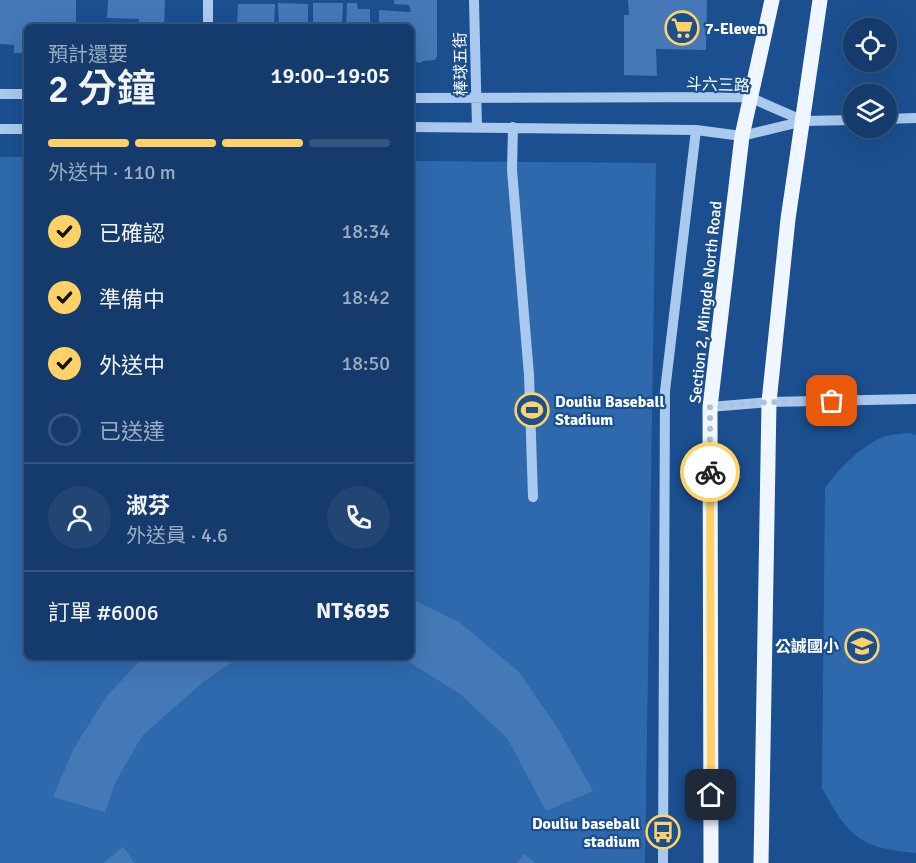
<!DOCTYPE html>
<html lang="zh-TW">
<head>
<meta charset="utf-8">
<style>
  :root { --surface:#143b6b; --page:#214673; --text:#f1f3f6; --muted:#9dadc1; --line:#33557e; --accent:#ffd166 }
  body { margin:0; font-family:Signika,"Noto Sans TC",sans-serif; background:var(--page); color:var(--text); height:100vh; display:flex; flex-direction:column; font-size:22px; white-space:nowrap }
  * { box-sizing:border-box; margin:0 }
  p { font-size:20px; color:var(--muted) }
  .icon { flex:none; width:33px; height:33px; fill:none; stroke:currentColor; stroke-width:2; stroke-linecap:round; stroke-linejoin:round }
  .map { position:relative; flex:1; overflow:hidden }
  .panel { position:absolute; left:24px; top:24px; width:390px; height:636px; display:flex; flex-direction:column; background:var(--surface); border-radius:9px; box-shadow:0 6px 24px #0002,0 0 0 2px var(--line) }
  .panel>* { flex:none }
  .fabs { position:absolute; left:843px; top:18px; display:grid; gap:12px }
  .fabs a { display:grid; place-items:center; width:54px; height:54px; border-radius:50%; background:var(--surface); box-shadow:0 6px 24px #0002,0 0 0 2px var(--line); font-size:30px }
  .pin { position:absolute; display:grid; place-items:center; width:51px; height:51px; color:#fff; margin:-26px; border-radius:12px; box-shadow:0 3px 9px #0006 }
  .courier { position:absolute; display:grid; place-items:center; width:60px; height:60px; margin:-30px; border:4px solid #ffd166; border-radius:50%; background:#fff; color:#222; box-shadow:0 2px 8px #0007 }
  .overview em { font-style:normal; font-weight:600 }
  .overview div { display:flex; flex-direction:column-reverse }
  .overview { display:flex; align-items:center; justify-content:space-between; height:102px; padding:0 24px }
  h1 { font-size:39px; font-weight:600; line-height:45px }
  .bar { display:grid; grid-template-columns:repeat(4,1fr); gap:9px 6px; align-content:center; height:72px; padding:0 24px }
  .bar i { height:8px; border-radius:4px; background:var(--line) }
  .bar .current { background:var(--accent) }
  .bar p { grid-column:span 4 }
  .line { display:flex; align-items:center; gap:15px; padding:0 24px; border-top:2px solid var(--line) }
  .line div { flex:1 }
  .round { display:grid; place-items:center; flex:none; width:63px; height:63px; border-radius:32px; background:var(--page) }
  ol { padding:0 24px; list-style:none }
  li { display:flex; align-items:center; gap:18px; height:66px }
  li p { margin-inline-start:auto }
  li .icon { padding:6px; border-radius:50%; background:var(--accent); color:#111; stroke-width:4 }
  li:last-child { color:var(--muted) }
  li i { width:33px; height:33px; border:3px solid var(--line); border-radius:50% }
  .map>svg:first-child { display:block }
  .green { fill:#2e69ad }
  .building { fill:#4478b7 }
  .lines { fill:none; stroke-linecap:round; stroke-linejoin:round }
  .minor { stroke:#a9c9ee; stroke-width:10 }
  .major { stroke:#f0f6ff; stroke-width:15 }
  .done { stroke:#afc1d8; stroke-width:6; stroke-dasharray:0 10.8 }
  .route { stroke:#ffd166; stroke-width:8 }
  .labels { text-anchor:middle; stroke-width:4.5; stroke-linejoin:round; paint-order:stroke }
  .poi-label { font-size:16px; font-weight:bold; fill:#fff; stroke:#1b4f8f; text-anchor:start }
  .street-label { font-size:16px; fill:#fff; stroke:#1b4f8f }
</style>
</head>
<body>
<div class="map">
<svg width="916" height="863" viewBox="0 0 916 863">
  <rect width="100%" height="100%" fill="#1b4f8f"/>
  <path class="green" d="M0 157H27V657H411V161L656 163 645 863H0Z
    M910 433 916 435V853C859 848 849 837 822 788L825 488C840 468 861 445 886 436 893 434 902 434 910 433Z"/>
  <path class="building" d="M0 0H76V27H27V53H14V45L0 44Z
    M108 0H165L164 27H139V19L107 18Z
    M394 0H437V56L435 60 423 61 421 63 411 61V27H379V10L411 12 409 5 394 4Z
    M628 0H707L706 50 656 49 657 76 624 75V15H629Z
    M278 3 308 4V27H279Z
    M313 3H343L342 27H313Z
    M347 3H357L358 9H370V27H346Z
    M238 4H275L274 27H237Z
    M411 599 459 622 519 672 557 727 593 791 546 811 507 738 460 694 411 663 397 657H411Z
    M143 657H240L203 682 142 736 116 781 105 812 53 797 74 748 107 696Z
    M123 847 135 863H103Z
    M524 854 536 863H517Z"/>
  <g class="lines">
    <path class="minor" d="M474 0 477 127
      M208 27V0
      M0 94H27
      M411 98 749 97 804 121
      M886 119 916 118
      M411 127 696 130 742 136 804 121 854 120
      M513 127 512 170 529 375 533 497
      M0 129H27
      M710 407 769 402 916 399
      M663 863 665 391 696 130"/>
    <path class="major" d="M711 863 710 407 742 136 772 0
      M761 863 769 402 788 219 820 0"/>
  </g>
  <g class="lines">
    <path class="done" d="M710 472V407L769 402 832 401"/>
    <path class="route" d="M710 472 711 795"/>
  </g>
  <defs>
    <symbol id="supermarket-ring" viewBox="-11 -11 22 22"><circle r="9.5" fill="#1b4f8f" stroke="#ffd166" stroke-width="1.5"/><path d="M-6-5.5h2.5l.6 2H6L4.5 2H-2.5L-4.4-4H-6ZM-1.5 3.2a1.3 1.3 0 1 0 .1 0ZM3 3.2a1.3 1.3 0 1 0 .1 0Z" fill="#ffd166"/></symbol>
    <symbol id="stadium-ring" viewBox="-11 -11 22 22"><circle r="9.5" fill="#1b4f8f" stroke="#ffd166" stroke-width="1.5"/><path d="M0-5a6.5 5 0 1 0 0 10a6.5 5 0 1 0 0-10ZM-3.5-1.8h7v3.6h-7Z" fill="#ffd166"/></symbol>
    <symbol id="school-ring" viewBox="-11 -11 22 22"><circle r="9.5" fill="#1b4f8f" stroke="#ffd166" stroke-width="1.5"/><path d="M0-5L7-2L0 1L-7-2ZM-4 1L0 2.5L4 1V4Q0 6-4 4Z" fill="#ffd166"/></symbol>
    <symbol id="bus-ring" viewBox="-11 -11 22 22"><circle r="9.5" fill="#1b4f8f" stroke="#ffd166" stroke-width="1.5"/><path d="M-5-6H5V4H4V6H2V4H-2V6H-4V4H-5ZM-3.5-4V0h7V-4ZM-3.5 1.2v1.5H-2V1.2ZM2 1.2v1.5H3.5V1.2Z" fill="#ffd166"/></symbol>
  </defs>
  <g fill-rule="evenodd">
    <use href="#supermarket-ring" x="663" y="9" width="38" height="38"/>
    <use href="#stadium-ring" x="513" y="391" width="38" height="38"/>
    <use href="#school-ring" x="843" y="627" width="38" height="38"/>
    <use href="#bus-ring" x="644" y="813" width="38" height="38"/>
  </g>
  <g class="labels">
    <g class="poi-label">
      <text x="705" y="34">7-Eleven</text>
      <text x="555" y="407">Douliu Baseball<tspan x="555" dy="18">Stadium</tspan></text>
      <text x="839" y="652" text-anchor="end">公誠國小</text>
      <text x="640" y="829" text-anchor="end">Douliu baseball<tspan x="640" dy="18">stadium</tspan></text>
    </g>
    <g class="street-label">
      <text transform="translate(460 64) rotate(-91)" y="6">棒球五街</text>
      <text transform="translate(718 84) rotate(2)" y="6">斗六三路</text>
      <text transform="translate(705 302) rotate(-84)" y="6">Section 2, Mingde North Road</text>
    </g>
  </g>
</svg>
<div class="fabs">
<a><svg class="icon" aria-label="locate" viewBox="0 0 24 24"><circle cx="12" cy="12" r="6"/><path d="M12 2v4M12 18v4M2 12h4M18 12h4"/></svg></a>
<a><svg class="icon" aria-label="layers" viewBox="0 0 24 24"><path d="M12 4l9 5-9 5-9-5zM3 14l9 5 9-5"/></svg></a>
</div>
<div class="pin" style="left:832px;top:401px;background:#ea580c"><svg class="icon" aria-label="bag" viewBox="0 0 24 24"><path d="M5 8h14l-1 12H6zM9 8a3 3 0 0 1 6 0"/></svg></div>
<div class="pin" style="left:711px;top:795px;background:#1f2937"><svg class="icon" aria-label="home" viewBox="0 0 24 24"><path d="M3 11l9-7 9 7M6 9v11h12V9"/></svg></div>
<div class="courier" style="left:710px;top:472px"><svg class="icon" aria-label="bike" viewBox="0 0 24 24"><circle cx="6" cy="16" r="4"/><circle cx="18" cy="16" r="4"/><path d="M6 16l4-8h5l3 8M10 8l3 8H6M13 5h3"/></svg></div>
<section class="panel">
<div class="overview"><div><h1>2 分鐘</h1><p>預計還要</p></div><em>19:00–19:05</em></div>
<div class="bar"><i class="current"></i><i class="current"></i><i class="current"></i><i></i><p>外送中 · 110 m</p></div>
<ol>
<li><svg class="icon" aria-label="check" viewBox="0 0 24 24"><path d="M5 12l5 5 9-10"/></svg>已確認<p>18:34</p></li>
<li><svg class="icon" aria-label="check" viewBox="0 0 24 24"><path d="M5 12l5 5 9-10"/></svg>準備中<p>18:42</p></li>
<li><svg class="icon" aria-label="check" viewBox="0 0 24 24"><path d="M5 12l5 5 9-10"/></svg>外送中<p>18:50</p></li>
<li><i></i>已送達</li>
</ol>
<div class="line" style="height:108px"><a class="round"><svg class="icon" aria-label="person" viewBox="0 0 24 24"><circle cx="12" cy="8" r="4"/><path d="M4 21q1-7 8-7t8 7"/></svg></a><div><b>淑芬</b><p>外送員 · 4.6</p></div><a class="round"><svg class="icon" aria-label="phone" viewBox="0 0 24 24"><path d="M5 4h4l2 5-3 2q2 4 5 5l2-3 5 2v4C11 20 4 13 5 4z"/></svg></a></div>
<div class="line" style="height:78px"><div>訂單 #6006</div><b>NT$695</b></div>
</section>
</div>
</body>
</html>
